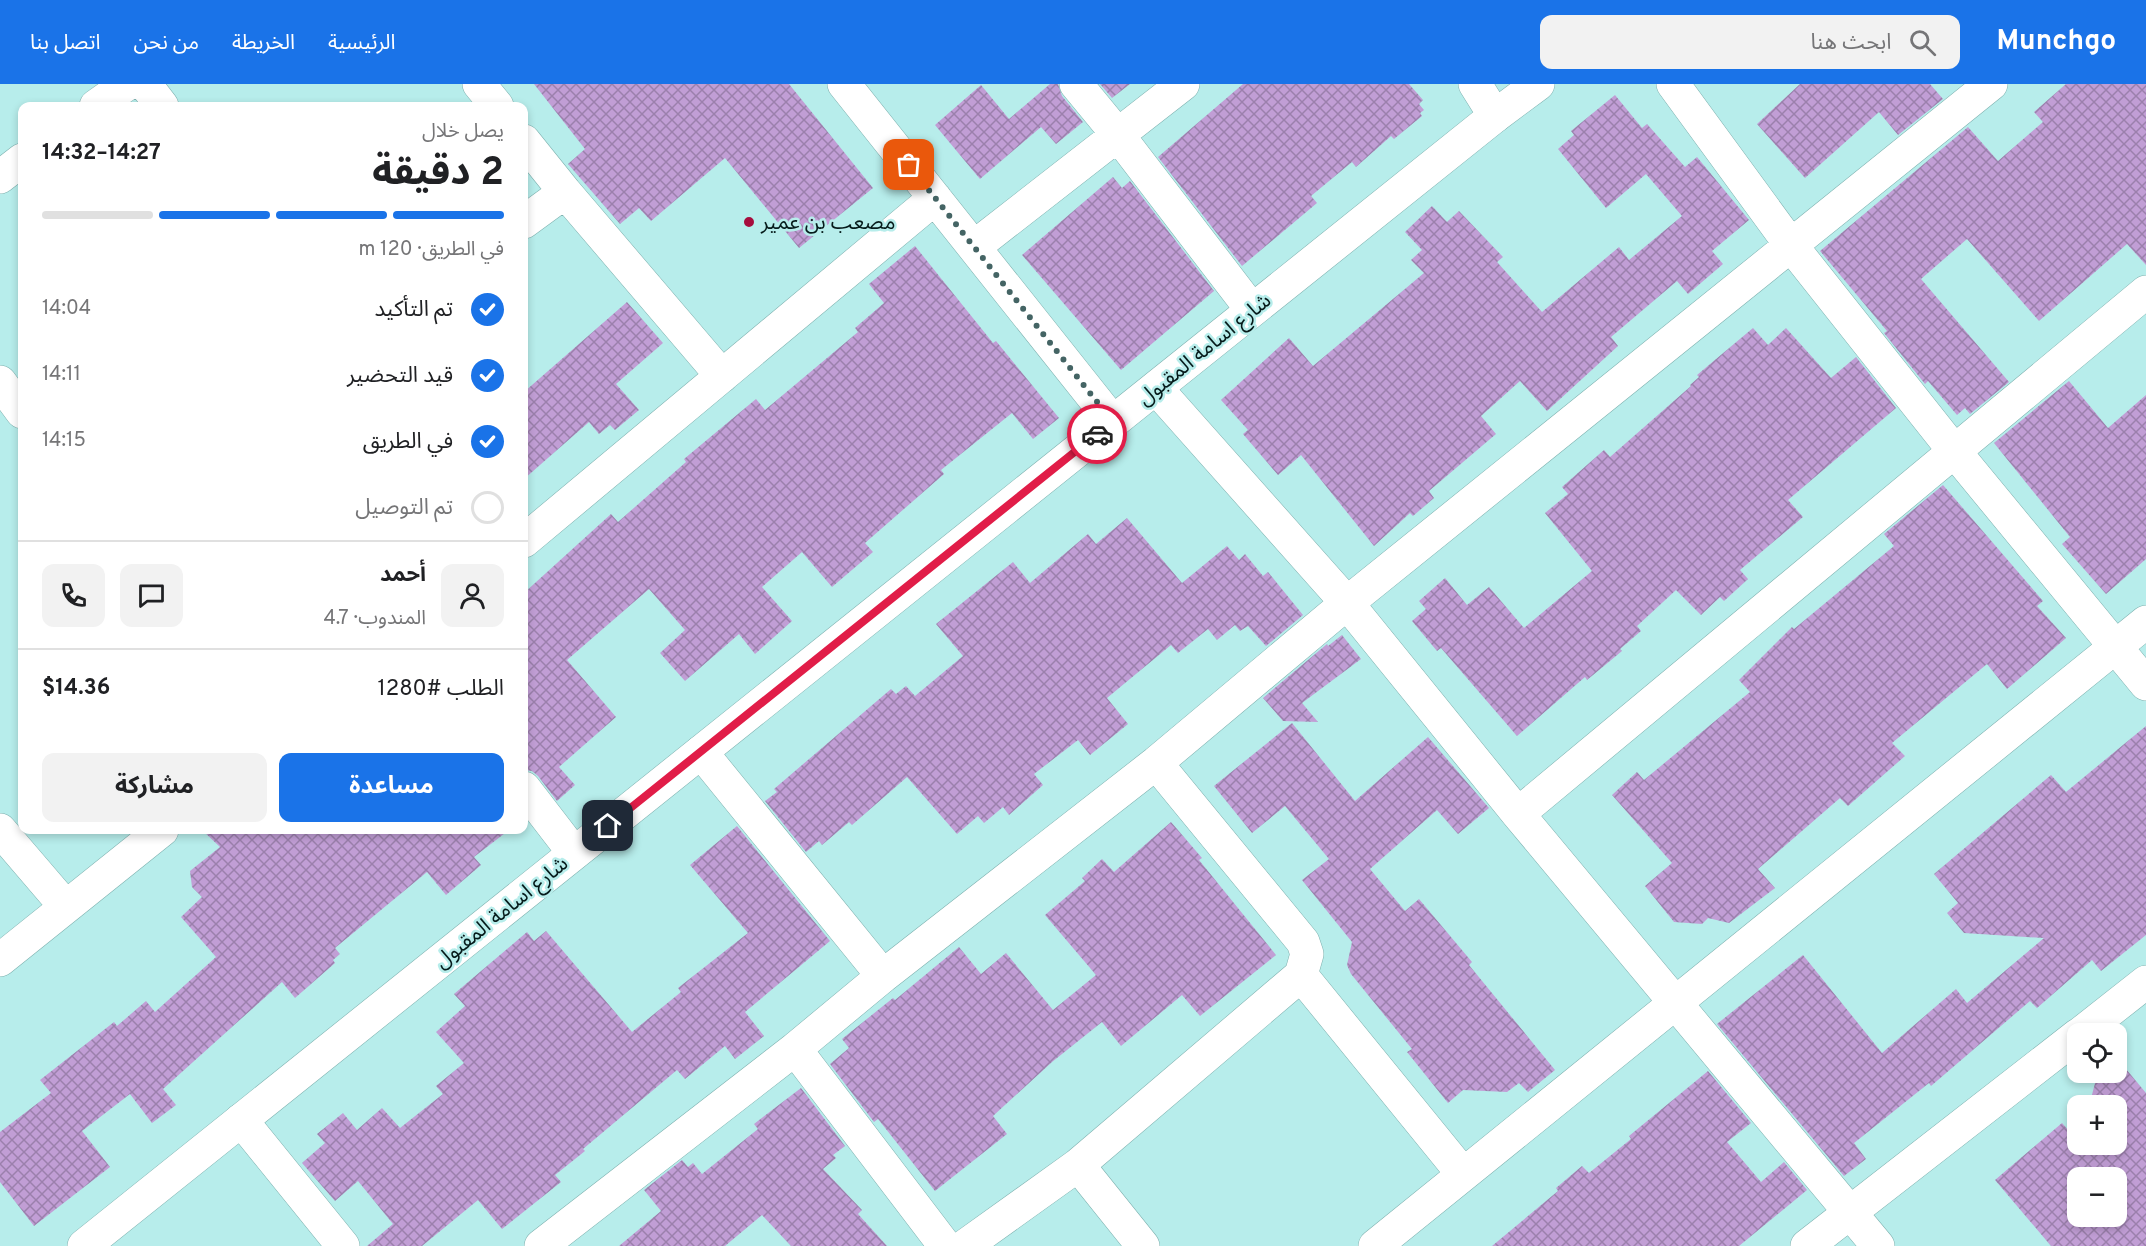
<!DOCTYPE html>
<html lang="ar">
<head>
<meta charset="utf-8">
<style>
  :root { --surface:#fff; --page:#f2f2f2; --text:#202124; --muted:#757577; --line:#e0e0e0; --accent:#1a73e8 }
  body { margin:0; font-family:Overpass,"Noto Sans Arabic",sans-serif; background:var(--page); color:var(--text); direction:rtl; height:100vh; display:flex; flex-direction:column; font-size:22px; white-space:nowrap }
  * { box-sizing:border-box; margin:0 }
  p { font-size:20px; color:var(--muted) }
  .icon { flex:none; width:33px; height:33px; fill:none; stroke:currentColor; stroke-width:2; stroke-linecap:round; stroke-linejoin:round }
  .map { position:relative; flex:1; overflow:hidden; direction:ltr }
  .side { position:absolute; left:18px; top:18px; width:510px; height:732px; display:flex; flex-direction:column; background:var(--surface); border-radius:12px; box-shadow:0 3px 9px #0003; direction:rtl }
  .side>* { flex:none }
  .controls { position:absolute; left:2067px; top:939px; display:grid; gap:12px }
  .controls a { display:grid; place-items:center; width:60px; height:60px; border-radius:12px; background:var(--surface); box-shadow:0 3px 9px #0003; font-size:30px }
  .pin { position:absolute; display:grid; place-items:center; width:51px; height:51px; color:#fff; margin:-26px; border-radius:12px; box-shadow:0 3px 9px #0006 }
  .courier { position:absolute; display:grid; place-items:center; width:60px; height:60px; margin:-30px; border:4px solid #e11d48; border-radius:50%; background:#fff; color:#222; box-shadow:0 2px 8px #0007 }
  .summary em { font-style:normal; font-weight:700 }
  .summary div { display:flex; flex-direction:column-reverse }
  .summary { display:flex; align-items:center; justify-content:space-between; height:102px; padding:0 24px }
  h1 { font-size:39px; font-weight:700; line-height:45px }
  .bar { display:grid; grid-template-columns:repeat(4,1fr); gap:9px 6px; align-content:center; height:72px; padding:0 24px }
  .bar i { height:8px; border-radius:4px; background:var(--line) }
  .bar .current { background:var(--accent) }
  .bar p { grid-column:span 4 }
  .line { display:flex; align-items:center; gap:15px; padding:0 24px; border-top:2px solid var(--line) }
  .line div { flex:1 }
  .round { display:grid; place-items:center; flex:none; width:63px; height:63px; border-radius:12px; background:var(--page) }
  ol { padding:0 24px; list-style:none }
  li { display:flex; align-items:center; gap:18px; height:66px }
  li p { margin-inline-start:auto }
  li .icon { padding:6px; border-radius:50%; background:var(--accent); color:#fff; stroke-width:4 }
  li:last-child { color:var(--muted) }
  li i { width:33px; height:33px; border:3px solid var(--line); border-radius:50% }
  .action { display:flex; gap:12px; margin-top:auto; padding:12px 24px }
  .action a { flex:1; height:69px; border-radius:12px; background:var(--accent); color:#fff; font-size:24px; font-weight:700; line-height:69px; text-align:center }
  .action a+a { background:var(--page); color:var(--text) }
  header { display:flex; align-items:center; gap:36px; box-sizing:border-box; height:84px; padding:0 30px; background:var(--accent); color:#fff }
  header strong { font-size:28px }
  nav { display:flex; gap:33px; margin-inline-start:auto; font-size:21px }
  .search { width:420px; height:54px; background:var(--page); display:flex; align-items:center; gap:15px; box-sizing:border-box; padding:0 21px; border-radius:12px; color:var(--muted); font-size:22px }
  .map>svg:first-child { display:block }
  .building { fill:url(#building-cross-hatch); fill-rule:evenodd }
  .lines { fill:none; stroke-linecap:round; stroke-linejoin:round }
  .minor-casing { stroke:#7eb1af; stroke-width:34 }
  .tertiary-casing { stroke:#7eb1af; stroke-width:34 }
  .minor { stroke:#fff; stroke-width:33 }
  .tertiary { stroke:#fff; stroke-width:33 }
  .done { stroke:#446464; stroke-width:6; stroke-dasharray:0 10.8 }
  .route { stroke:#e11d48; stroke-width:8 }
  .poi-dot { fill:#a60d3d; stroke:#b7edeb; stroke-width:2 }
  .labels { text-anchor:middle; stroke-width:5; stroke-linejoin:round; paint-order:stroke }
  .poi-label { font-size:21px; fill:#061b1b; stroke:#b7edeb; text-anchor:start }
  .street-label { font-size:21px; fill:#061b1b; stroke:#b7edeb }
</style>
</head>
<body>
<header>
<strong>Munchgo</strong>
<div class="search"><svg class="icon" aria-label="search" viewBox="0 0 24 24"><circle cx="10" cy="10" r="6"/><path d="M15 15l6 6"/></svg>ابحث هنا</div>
<nav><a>الرئيسية</a><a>الخريطة</a><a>من نحن</a><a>اتصل بنا</a></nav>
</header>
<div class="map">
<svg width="2146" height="1162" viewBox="0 0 2146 1162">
  <defs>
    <pattern id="building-cross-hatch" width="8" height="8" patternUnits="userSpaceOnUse" patternTransform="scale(1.5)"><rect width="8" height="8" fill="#c19ed5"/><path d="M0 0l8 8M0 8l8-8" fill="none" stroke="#9b80ac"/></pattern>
  </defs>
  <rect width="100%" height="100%" fill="#b7edeb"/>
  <path class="building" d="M534 0H789L873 104 799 164 725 74 651 137 639 124 620 140 568 80 585 65Z
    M1050 0H1058L1062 12 1083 38 1056 60 1041 43 980 95 935 41 981 1 1009 35Z
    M1100 0H1130L1112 14Z
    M1243 0H1409L1423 16 1419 20 1424 26 1420 29 1422 32 1394 55 1391 52 1356 83 1352 78 1311 112 1317 119 1242 182 1158 73Z
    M1800 0H1930L1943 15 1898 51 1879 28 1805 94 1757 40Z
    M2066 0H2146V181L2127 160 2039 237 1967 155 1921 195 2009 298 1970 330 1965 324 1957 331 1928 297 1925 300 1884 249 1887 247 1820 167 1968 43 1998 77 2043 38 2034 28Z
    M1615 11 1642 44 1647 40 1685 83 1697 73 1749 136 1712 167 1723 180 1688 210 1677 197 1611 253 1618 262 1547 327 1520 297 1481 332 1496 350 1429 407 1434 414 1413 432 1410 429 1374 462 1301 371 1278 391 1243 350 1248 346 1221 316 1289 254 1313 282 1424 189 1411 176 1422 166 1405 148 1432 122 1447 138 1459 127 1503 173 1497 178 1542 228 1619 163 1629 176 1682 132 1646 90 1606 124 1558 65 1574 51 1571 47Z
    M1113 93 1122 104 1130 97 1214 207 1121 286 1022 171Z
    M915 162 993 259 996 257 1059 334 1033 355 1012 329 941 386 944 390 865 459 873 468 832 503 802 468 762 503 792 537 755 570 739 550 685 597 660 569 685 546 649 505 567 576 616 633 559 683 575 701 557 717 538 692 532 687 524 686V509L611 430 618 438 686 378 684 375 756 315 765 326 858 248 855 244 884 219 869 200Z
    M627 218 663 259 616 300 639 326 615 346 610 341 599 350 589 338 524 395V308Z
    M1753 244 1768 261 1786 244 1831 294 1856 273 1896 324 1788 416 1803 433 1740 486 1748 495 1724 517 1720 513 1701 531 1676 506 1637 542 1641 547 1620 565 1622 567 1587 596 1585 593 1517 652 1441 564 1437 567 1412 537 1426 525 1419 517 1445 494 1467 521 1489 503 1524 544 1592 487 1545 429 1568 410 1562 403 1604 366 1610 373 1691 302 1690 301 1699 293 1697 291Z
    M2069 297 2108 344 2146 311V475L2106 510 2062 460 2070 453 1994 359Z
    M1943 401 2043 517 2037 522 2066 554 2007 605 1987 580 1892 659 1905 672 1848 722 1840 714 1758 785 1775 804 1729 839 1708 834 1702 840 1674 838 1645 802 1672 779 1612 711 1637 688 1644 696 1750 608 1739 596 1792 543 1794 545 1894 462 1884 450Z
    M1127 434 1182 499 1227 462 1239 476 1245 470 1263 492 1268 488 1303 531 1266 562 1248 542 1240 547 1235 541 1217 556 1208 545 1178 569 1171 561 1107 614 1128 640 1090 671 1078 656 1034 690 1043 701 1009 731 1003 723 984 739 978 732 957 750 907 693 852 741 849 738 822 761 819 757 806 768 765 717 777 708 774 705 891 605 896 610 906 602 915 612 963 572 936 540 1013 478 1030 499 1088 450 1096 460Z
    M1342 551 1361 575 1302 619 1318 638 1283 637 1263 614 1327 560 1328 562Z
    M1292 639 1355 717 1428 653 1489 724 1458 750 1437 726 1370 785 1405 827 1419 815 1472 878 1469 881 1555 986 1528 1008 1519 999 1507 1008 1463 1006 1448 1019 1407 968 1412 965 1351 890 1347 881 1352 858 1302 796 1329 775 1285 722 1252 749 1214 702Z
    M2146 642V851L2101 887 2092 876 2037 924 2030 917 1931 1002 1929 999 1854 1059 1866 1075 1844 1092 1717 940 1803 871 1882 969 1956 905 1967 919 2044 854 1964 849 1947 829 1958 819 1934 790 2051 691 2066 708Z
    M1171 738 1202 774 1199 776 1276 871 1200 932 1182 911 1121 962 1102 938 1052 978 993 1032 1007 1050 935 1107 878 1035 874 1038 830 980 849 964 842 955 893 914 895 916 959 863 981 890 1006 869 1053 926 1096 891 1045 831 1085 797 1082 794 1102 775 1114 788Z
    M737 742 830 857 745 928 764 952 735 975 725 962 685 995 677 986 583 1065 585 1067 555 1091 561 1098 502 1145 478 1116 422 1162H367L393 1140 358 1097 335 1117 302 1079 325 1059 317 1050 343 1029 357 1046 382 1024 400 1044 443 1010 436 1002 464 979 436 948 465 922 454 910 527 848 534 857 546 847 632 948 681 908 678 904 748 849 690 781Z
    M202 746H509L474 773 481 781 446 811 427 788 335 864 340 870 333 876 335 879 295 914 282 898 163 1005 176 1021 152 1039 130 1010 82 1047 110 1083 34 1142 0 1098V1048L51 1009 40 996 114 938 117 942 146 917 155 928 216 873 181 833 202 813 192 803 190 787 220 763Z
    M2116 973 2146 1009V1162H2051L1995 1096 2062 1039 2078 1057V1060H2116V1022H2089L2098 988H2116ZM2078 1094H2116V1132H2078Z
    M1708 987 1751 1039 1727 1058 1761 1098 1784 1078 1807 1106 1739 1162H1492L1558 1107 1556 1104 1582 1082 1589 1089 1631 1055 1629 1052Z
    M801 1004 845 1062 833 1071 836 1074 823 1085 862 1126 858 1130 887 1162H791L762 1131 725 1162H619L661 1127 644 1106 682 1076 688 1083 693 1079 702 1090 758 1045 754 1040Z"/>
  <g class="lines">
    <defs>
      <path id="minor" d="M145 0 162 22
        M479 0 497 22
        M844 0 1113 338
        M1076 0 1118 51 1252 226
        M1475 0 1495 32
        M1673 0 1790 160 1955 368 2146 600
        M96 22 127 0
        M524 57 565 108 722 292
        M0 93 22 76
        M524 138 565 108
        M974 163 1183 0
        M0 298 22 328
        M1156 304 1347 519 1518 730 1878 1162
        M524 457 935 114
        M701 668 883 892
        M524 704 574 769
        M1518 730 2146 208
        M0 746 66 823
        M0 876 162 746
        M1301 891 1463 1090
        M2080 950 2146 898
        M795 965 945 1162
        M241 1036 343 1162
        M1078 1081 1143 1162
        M541 1162 795 965 883 892 1156 679 1347 519 1991 0
        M965 1162 1078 1081 1301 891 1307 870 1303 858 1156 679
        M1375 1162 2146 538
        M1807 1162 2078 951"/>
      <path id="tertiary" d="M84 1162 1495 32 1538 0"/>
    </defs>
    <use href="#minor" class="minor-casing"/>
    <use href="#tertiary" class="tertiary-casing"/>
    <use href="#minor" class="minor"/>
    <use href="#tertiary" class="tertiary"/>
  </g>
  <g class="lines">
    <path class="done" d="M909 81 1113 338 1097 350"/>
    <path class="route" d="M608 742 1097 350"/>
  </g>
  <circle class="poi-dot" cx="749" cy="138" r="6"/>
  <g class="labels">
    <g class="poi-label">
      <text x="761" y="145">مصعب بن عمير</text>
    </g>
    <g class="street-label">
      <text transform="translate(1204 265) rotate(-39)" y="7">شارع اسامة المقبول</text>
      <text transform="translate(501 828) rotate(-39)" y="7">شارع اسامة المقبول</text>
    </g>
  </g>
</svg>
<div class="controls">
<a><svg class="icon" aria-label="locate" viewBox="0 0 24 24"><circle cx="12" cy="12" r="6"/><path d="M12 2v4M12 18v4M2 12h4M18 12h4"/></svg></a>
<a>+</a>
<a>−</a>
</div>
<div class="pin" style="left:909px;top:81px;background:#ea580c"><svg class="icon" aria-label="bag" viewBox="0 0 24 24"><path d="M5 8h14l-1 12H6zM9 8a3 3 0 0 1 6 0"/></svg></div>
<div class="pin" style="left:608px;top:742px;background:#1f2937"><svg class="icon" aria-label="home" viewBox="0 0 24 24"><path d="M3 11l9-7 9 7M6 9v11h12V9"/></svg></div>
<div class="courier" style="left:1097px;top:350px"><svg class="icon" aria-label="car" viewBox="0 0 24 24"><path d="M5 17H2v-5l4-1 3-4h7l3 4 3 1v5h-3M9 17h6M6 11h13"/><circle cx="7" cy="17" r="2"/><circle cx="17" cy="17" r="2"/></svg></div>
<section class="side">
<div class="summary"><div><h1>2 دقيقة</h1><p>يصل خلال</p></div><em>14:27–14:32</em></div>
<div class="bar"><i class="current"></i><i class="current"></i><i class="current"></i><i></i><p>في الطريق · 120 m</p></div>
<ol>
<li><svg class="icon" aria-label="check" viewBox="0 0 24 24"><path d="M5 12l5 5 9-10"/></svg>تم التأكيد<p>14:04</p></li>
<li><svg class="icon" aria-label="check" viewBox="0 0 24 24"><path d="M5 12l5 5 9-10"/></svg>قيد التحضير<p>14:11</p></li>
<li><svg class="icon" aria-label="check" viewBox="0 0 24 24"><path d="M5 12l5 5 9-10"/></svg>في الطريق<p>14:15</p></li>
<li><i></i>تم التوصيل</li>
</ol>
<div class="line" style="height:108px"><a class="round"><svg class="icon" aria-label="person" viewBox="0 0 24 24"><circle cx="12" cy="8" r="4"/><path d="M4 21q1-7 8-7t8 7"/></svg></a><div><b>أحمد</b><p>المندوب · 4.7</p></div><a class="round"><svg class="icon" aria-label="chat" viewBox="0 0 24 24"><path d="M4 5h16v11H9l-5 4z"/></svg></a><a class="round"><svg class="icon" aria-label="phone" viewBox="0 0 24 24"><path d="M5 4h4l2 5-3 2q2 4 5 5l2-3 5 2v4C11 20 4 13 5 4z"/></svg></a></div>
<div class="line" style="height:78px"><div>الطلب #1280</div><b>$14.36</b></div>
<div class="action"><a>مساعدة</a><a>مشاركة</a></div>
</section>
</div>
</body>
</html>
